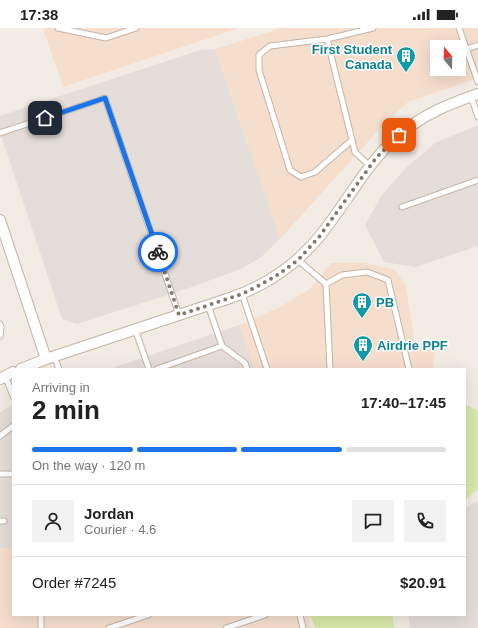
<!DOCTYPE html>
<html lang="en">
<head>
<meta charset="utf-8">
<style>
  :root { --surface:#fff; --page:#f2f2f2; --text:#222; --muted:#767676; --line:#e0e0e0; --accent:#1a73e8 }
  body { margin:0; font-family:Arial,sans-serif; background:var(--page); color:var(--text); height:100vh; display:flex; flex-direction:column; font-size:15px; white-space:nowrap }
  * { box-sizing:border-box; margin:0 }
  p { font-size:13px; color:var(--muted) }
  .icon { flex:none; width:22px; height:22px; fill:none; stroke:currentColor; stroke-width:2; stroke-linecap:round; stroke-linejoin:round }
  .map { position:relative; flex:1; overflow:hidden }
  .details { position:absolute; left:12px; top:340px; width:454px; height:248px; display:flex; flex-direction:column; background:var(--surface); border-radius:0px; box-shadow:0 4px 16px #0002 }
  .details>* { flex:none }
  .needle { width:26px; rotate:341deg }
  .buttons { position:absolute; left:430px; top:12px; display:grid; gap:8px }
  .buttons a { display:grid; place-items:center; width:36px; height:36px; border-radius:0px; background:var(--surface); box-shadow:0 4px 16px #0002; font-size:20px }
  .pin { position:absolute; display:grid; place-items:center; width:34px; height:34px; color:#fff; margin:-17px; border-radius:8px; box-shadow:0 2px 6px #0006 }
  .courier { position:absolute; display:grid; place-items:center; width:40px; height:40px; margin:-20px; border:3px solid #1a73e8; border-radius:50%; background:#fff; color:#222; box-shadow:0 1px 5px #0007 }
  .head em { font-style:normal; font-weight:700 }
  .head div { display:flex; flex-direction:column-reverse }
  .head { display:flex; align-items:center; justify-content:space-between; height:68px; padding:0 20px }
  h1 { font-size:26px; font-weight:700; line-height:30px }
  .bar { display:grid; grid-template-columns:repeat(4,1fr); gap:6px 4px; align-content:center; height:48px; padding:0 20px }
  .bar i { height:5px; border-radius:3px; background:var(--line) }
  .bar .active { background:var(--accent) }
  .bar p { grid-column:span 4 }
  .line { display:flex; align-items:center; gap:10px; padding:0 20px; border-top:1px solid var(--line) }
  .line div { flex:1 }
  .round { display:grid; place-items:center; flex:none; width:42px; height:42px; border-radius:0px; background:var(--page) }
  .status { display:flex; justify-content:space-between; align-items:center; height:28px; padding:0 20px; background:var(--surface); direction:ltr }
  .status svg { height:11px; fill:currentColor }
  .map>svg:first-child { display:block }
  .commercial { fill:#f6decd; fill-rule:evenodd }
  .industrial { fill:#e4ddd9 }
  .green { fill:#d7e9aa }
  .lines { fill:none; stroke-linecap:round; stroke-linejoin:round }
  .lane-casing { stroke:#c1b5a9; stroke-width:7 }
  .street-casing { stroke:#c1b5a9; stroke-width:12 }
  .lane { stroke:#fff; stroke-width:5 }
  .street { stroke:#fff; stroke-width:10 }
  .done { stroke:#827971; stroke-width:4; stroke-dasharray:0 7.2 }
  .route { stroke:#1a73e8; stroke-width:5 }
  .labels { text-anchor:middle; stroke-width:3; stroke-linejoin:round; paint-order:stroke }
  .culture-label { font-size:13px; font-weight:bold; fill:#0d838f; stroke:#fff; text-anchor:start }
</style>
</head>
<body>
<div class="status"><b>17:38</b><svg viewBox="0 0 49 12"><path d="M0 12V9h3v3zM5 12V6h3v6zM10 12V3h3v9zM15 12V0h3v12zM26 1h20v11H26zM47 4h2v5h-2z"/></svg></div>
<div class="map">
<svg width="478" height="600" viewBox="0 0 478 600">
  <rect width="100%" height="100%" fill="#f3ece4"/>
  <path class="commercial" d="M43 0H239L63 59Z
    M282 0H478V50L408 74 385 95 280 211 215 21ZM437 19H459V41H437Z
    M331 235H366L395 242 406 258 415 318 435 322 433 341H254L239 297 280 279 311 260Z
    M0 520H13V587H308L311 600H0Z"/>
  <path class="industrial" d="M215 21 280 211 260 230 241 241 186 261 77 296 62 291 0 104V88L200 22Z
    M478 97V218L416 239 384 234 365 197 382 167 407 139 435 115Z
    M239 297 254 341H109Z
    M13 377V520H0V384Z
    M478 473V600H410L408 587H465V480Z"/>
  <path class="green" d="M465 376 478 383V461L465 472Z
    M310 587H393L394 600H315Z"/>
  <g class="lines">
    <defs>
      <path id="lane" d="M58 0 106 10 136 0
        M459 0 478 54
        M327 11 373 0
        M466 21 478 17
        M471 68 478 89
        M0 105 105 70 179 287
        M352 112 315 144 301 149 290 142 259 42V27L270 18 327 11 352 112 355 124 370 138
        M402 179 478 152
        M298 232 326 256 330 341
        M326 256 342 247 367 244 388 252 409 341
        M242 266 267 341
        M0 296 1 299 0 308
        M135 301 149 341
        M222 318 245 335 247 341
        M54 328 59 341
        M157 341 222 318 208 277
        M5 347 13 368
        M0 408 13 398
        M0 446H13
        M0 493H4
        M300 587 303 600
        M41 600V587
        M109 600 148 587
        M226 600 265 587"/>
      <path id="street" d="M0 192 46 331
        M21 341 46 331 230 270C265 258 295 238 319 209 347 175 366 135 400 106 426 85 447 77 478 66
        M0 351 13 344"/>
    </defs>
    <use href="#lane" class="lane-casing"/>
    <use href="#street" class="street-casing"/>
    <use href="#lane" class="lane"/>
    <use href="#street" class="street"/>
  </g>
  <g class="lines">
    <path class="done" d="M158 224 179 287 242 266 258 258 276 248 298 232 319 209 376 130 399 107"/>
    <path class="route" d="M45 90 105 70 158 224"/>
  </g>
  <defs>
    <symbol id="building-pin" viewBox="-11 -11 22 30"><path d="M0 17L-7.5 6A9.5 9.5 0 1 1 7.5 6Z" fill="#0f9aa8" stroke="#fff"/><path d="M-4-6H4V6H1V3H-1V6H-4ZM-2.5-4.3h1.7v1.8h-1.7ZM.8-4.3h1.7v1.8H.8ZM-2.5-1h1.7V.8h-1.7ZM.8-1h1.7V.8H.8Z" fill="#fff"/></symbol>
  </defs>
  <g fill-rule="evenodd">
    <use href="#building-pin" x="395" y="17" width="22" height="30"/>
    <use href="#building-pin" x="351" y="263" width="22" height="30"/>
    <use href="#building-pin" x="352" y="306" width="22" height="30"/>
  </g>
  <g class="labels">
    <g class="culture-label">
      <text x="392" y="26" text-anchor="end">First Student<tspan x="392" dy="15">Canada</tspan></text>
      <text x="376" y="279">PB</text>
      <text x="377" y="322">Airdrie PPF</text>
    </g>
  </g>
</svg>
<div class="buttons">
<a><svg class="needle" viewBox="-14 -14 28 28"><path d="M0-13l5 13h-10z" fill="#e53935"/><path d="M0 13l5-13h-10z" fill="#767676"/></svg></a>
</div>
<div class="pin" style="left:399px;top:107px;background:#ea580c"><svg class="icon" aria-label="bag" viewBox="0 0 24 24"><path d="M5 8h14l-1 12H6zM9 8a3 3 0 0 1 6 0"/></svg></div>
<div class="pin" style="left:45px;top:90px;background:#1f2937"><svg class="icon" aria-label="home" viewBox="0 0 24 24"><path d="M3 11l9-7 9 7M6 9v11h12V9"/></svg></div>
<div class="courier" style="left:158px;top:224px"><svg class="icon" aria-label="bike" viewBox="0 0 24 24"><circle cx="6" cy="16" r="4"/><circle cx="18" cy="16" r="4"/><path d="M6 16l4-8h5l3 8M10 8l3 8H6M13 5h3"/></svg></div>
<section class="details">
<div class="head"><div><h1>2 min</h1><p>Arriving in</p></div><em>17:40–17:45</em></div>
<div class="bar"><i class="active"></i><i class="active"></i><i class="active"></i><i></i><p>On the way · 120 m</p></div>
<div class="line" style="height:72px"><a class="round"><svg class="icon" aria-label="person" viewBox="0 0 24 24"><circle cx="12" cy="8" r="4"/><path d="M4 21q1-7 8-7t8 7"/></svg></a><div><b>Jordan</b><p>Courier · 4.6</p></div><a class="round"><svg class="icon" aria-label="chat" viewBox="0 0 24 24"><path d="M4 5h16v11H9l-5 4z"/></svg></a><a class="round"><svg class="icon" aria-label="phone" viewBox="0 0 24 24"><path d="M5 4h4l2 5-3 2q2 4 5 5l2-3 5 2v4C11 20 4 13 5 4z"/></svg></a></div>
<div class="line" style="height:52px"><div>Order #7245</div><b>$20.91</b></div>
</section>
</div>
</body>
</html>
